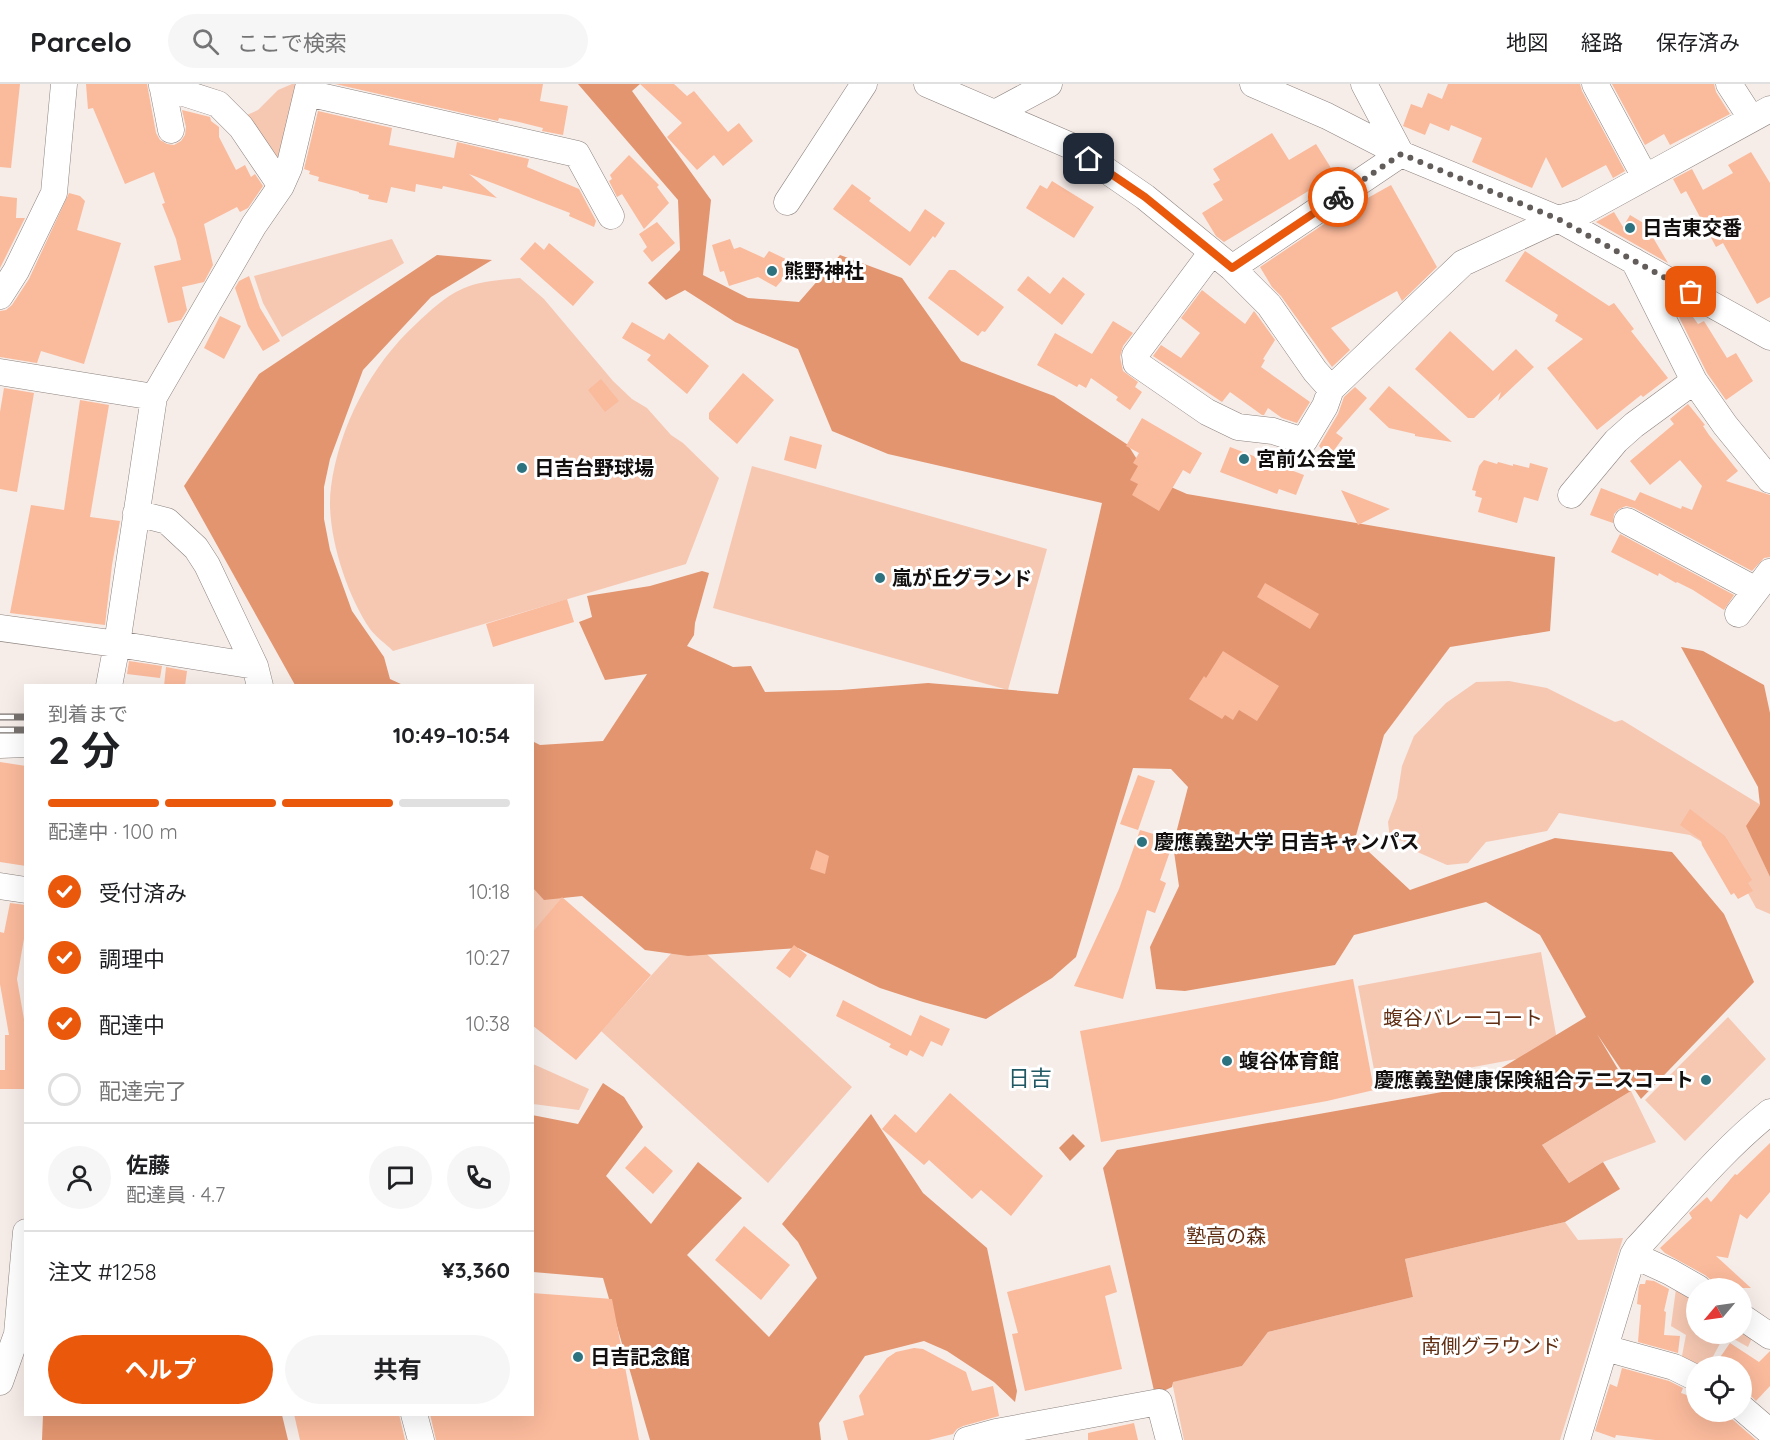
<!DOCTYPE html>
<html lang="ja">
<head>
<meta charset="utf-8">
<style>
  :root { --surface:#fff; --page:#f6f6f6; --text:#202124; --muted:#757577; --line:#e0e0e0; --accent:#ea580c }
  body { margin:0; font-family:Quicksand,"Noto Sans JP",sans-serif; background:var(--page); color:var(--text); height:100vh; display:flex; flex-direction:column; font-size:22px; white-space:nowrap }
  * { box-sizing:border-box; margin:0 }
  p { font-size:20px; color:var(--muted) }
  .icon { flex:none; width:33px; height:33px; fill:none; stroke:currentColor; stroke-width:2; stroke-linecap:round; stroke-linejoin:round }
  .map { position:relative; flex:1; overflow:hidden }
  .side { position:absolute; left:24px; top:600px; width:510px; height:732px; display:flex; flex-direction:column; background:var(--surface); border-radius:0px; box-shadow:0 6px 24px #0002 }
  .side>* { flex:none }
  .needle { width:39px; rotate:241deg }
  .tools { position:absolute; left:1686px; top:1194px; display:grid; gap:12px }
  .tools a { display:grid; place-items:center; width:66px; height:66px; border-radius:50%; background:var(--surface); box-shadow:0 6px 24px #0002; font-size:30px }
  .pin { position:absolute; display:grid; place-items:center; width:51px; height:51px; color:#fff; margin:-26px; border-radius:12px; box-shadow:0 3px 9px #0006 }
  .courier { position:absolute; display:grid; place-items:center; width:60px; height:60px; margin:-30px; border:4px solid #ea580c; border-radius:50%; background:#fff; color:#222; box-shadow:0 2px 8px #0007 }
  .headline em { font-style:normal; font-weight:700 }
  .headline div { display:flex; flex-direction:column-reverse }
  .headline { display:flex; align-items:center; justify-content:space-between; height:102px; padding:0 24px }
  h1 { font-size:39px; font-weight:700; line-height:45px }
  .bar { display:grid; grid-template-columns:repeat(4,1fr); gap:9px 6px; align-content:center; height:72px; padding:0 24px }
  .bar i { height:8px; border-radius:4px; background:var(--line) }
  .bar .current { background:var(--accent) }
  .bar p { grid-column:span 4 }
  .line { display:flex; align-items:center; gap:15px; padding:0 24px; border-top:2px solid var(--line) }
  .line div { flex:1 }
  .round { display:grid; place-items:center; flex:none; width:63px; height:63px; border-radius:32px; background:var(--page) }
  ol { padding:0 24px; list-style:none }
  li { display:flex; align-items:center; gap:18px; height:66px }
  li p { margin-inline-start:auto }
  li .icon { padding:6px; border-radius:50%; background:var(--accent); color:#fff; stroke-width:4 }
  li:last-child { color:var(--muted) }
  li i { width:33px; height:33px; border:3px solid var(--line); border-radius:50% }
  .cta { display:flex; gap:12px; margin-top:auto; padding:12px 24px }
  .cta a { flex:1; height:69px; border-radius:36px; background:var(--accent); color:#fff; font-size:24px; font-weight:700; line-height:69px; text-align:center }
  .cta a+a { background:var(--page); color:var(--text) }
  header { display:flex; align-items:center; gap:36px; box-sizing:border-box; height:84px; padding:0 30px; background:var(--surface); border-bottom:2px solid var(--line) }
  header strong { font-size:28px }
  nav { display:flex; gap:33px; margin-inline-start:auto; font-size:21px }
  .search { width:420px; height:54px; background:var(--page); display:flex; align-items:center; gap:15px; box-sizing:border-box; padding:0 21px; border-radius:33px; color:var(--muted); font-size:22px }
  .map>svg:first-child { display:block }
  .green { fill:#f6c8b2 }
  .forest { fill:#e2956f }
  .water { fill:#df936d }
  .building { fill:#faba9c }
  .lines { fill:none; stroke-linecap:round; stroke-linejoin:round }
  .minor-casing { stroke:#8c837f; stroke-width:27 }
  .minor { stroke:#fff; stroke-width:26 }
  .rail-casing { stroke:#78726f; stroke-width:7 }
  .rail { stroke:#fff; stroke-width:4.5; stroke-dasharray:14; stroke-linecap:butt }
  .done { stroke:#625c5a; stroke-width:6; stroke-dasharray:0 10.8 }
  .route { stroke:#ea580c; stroke-width:8 }
  .poi-dot { fill:#2c727f; stroke:#fff; stroke-width:2 }
  .labels { text-anchor:middle; stroke-width:6; stroke-linejoin:round; paint-order:stroke }
  .poi-label { font-size:20px; font-weight:bold; fill:#120f0e; stroke:#fff; text-anchor:start }
  .park-label { font-size:20px; fill:#602e13; stroke:#fff }
  .quarter-label { font-size:22px; fill:#205863; stroke:#fff }
</style>
</head>
<body>
<header>
<strong>Parcelo</strong>
<div class="search"><svg class="icon" aria-label="search" viewBox="0 0 24 24"><circle cx="10" cy="10" r="6"/><path d="M15 15l6 6"/></svg>ここで検索</div>
<nav><a>地図</a><a>経路</a><a>保存済み</a></nav>
</header>
<div class="map">
<svg width="1770" height="1356" viewBox="0 0 1770 1356">
  <rect width="100%" height="100%" fill="#f6ece8"/>
  <path class="green" d="M292 0H302L290 64 273 81 240 34 258 26 278 6Z
    M392 155 404 179 282 253 263 219 254 192Z
    M520 194 544 215 613 297 632 315 647 324 671 351 683 359 719 394 686 480 393 567C386 560 376 553 370 545 346 510 325 445 331 403 339 343 371 281 416 240 430 227 444 213 462 205 479 197 502 196 520 194Z
    M752 382 1047 465 1008 606 713 524Z
    M1509 597 1547 604 1615 638 1622 636 1769 726 1754 758 1770 793V830L1756 824 1729 774 1690 751 1559 729 1547 747 1486 758 1468 779 1447 781 1415 767 1403 757 1390 755 1388 738 1397 714 1402 682 1414 652 1446 619 1476 598Z
    M533 785 562 813 533 849Z
    M687 852 852 1003 768 1099 601 947Z
    M1541 868 1559 967 1377 1001 1358 902Z
    M1728 933 1766 975 1685 1057 1645 1016Z
    M533 980 589 1005 579 1026 533 1020Z
    M1631 1007 1656 1058 1603 1078 1569 1099 1542 1061Z
    M1565 1138 1578 1156 1623 1154 1560 1356H1184L1172 1298 1242 1282 1268 1248 1413 1213 1405 1175Z
    M1676 1205 1696 1216V1250H1742V1246L1752 1254 1748 1263 1725 1250 1708 1282 1696 1283 1681 1277 1686 1251 1671 1242Z"/>
  <path class="forest" d="M578 0H640L632 7 711 116 703 191 748 214 799 218 840 171 902 194 961 277 1054 312 1128 361 1148 393 1187 410 1555 473 1550 547 1450 563 1384 651 1355 755 1410 806 1555 754 1672 768 1724 830 1754 898 1641 1015 1597 950 1631 1007 1542 1061 1569 1099 1603 1078 1620 1105 1565 1138 1405 1175 1413 1213 1268 1248 1242 1282 1173 1298 1172 1303 1155 1311 1103 1084 1117 1066 1470 1003 1586 933 1540 851 1486 818 1354 851 1335 881 1185 907 1156 905 1150 863 1179 802 1173 761 1188 703 1171 685 1133 684 1076 873 1052 894 986 935 923 918 880 904 798 864 688 872 645 866 582 812 544 816 533 804 532 657 540 661 603 657 647 590 605 596 579 538 592 533 587 512 650 502 702 487 709 489 695 539 694 551 687 562 733 583 751 582 765 608 841 606 928 599 1058 610 1102 419 888 370 832 347 798 265 735 238 685 206 666 216 648 199 680 166 678 116Z
    M437 171 492 176 431 213 363 286 330 375 324 403V435L330 466 352 527 384 573 390 595 403 601H295L184 402 259 290Z
    M1681 563 1703 567 1764 601 1770 629V793L1746 742 1760 721 1758 703Z
    M603 999 624 1013 643 1043 606 1092 651 1140 698 1078 742 1114 687 1171 769 1253 817 1194 798 1158 782 1140 871 1030 923 1109 987 1164 1017 1307 1015 1318 994 1298 947 1267 924 1257 865 1272 819 1339 821 1356H650L603 1194 533 1188 532 1031 578 1040Z
    M43 1331H282L288 1356H42Z"/>
  <path class="water" d="M1073 1050 1085 1062 1070 1077 1059 1064Z"/>
  <path class="building" d="M0 0H20L11 84 0 83Z
    M86 0H147L156 49 160 56 167 60 174 61 181 57 185 51 186 43 182 26 210 33 211 37 219 43V53L236 86 245 81 251 93 255 90 263 102 248 124 240 128 237 123 204 140 213 181 204 198 182 203 187 226 181 236 168 239 154 182 181 176 176 155 162 120 165 119 154 88 125 100 93 24 88 25Z
    M335 0H543L540 17 568 22 563 51 542 47 543 44 519 38 499 34 498 37Z
    M640 0H674L687 12 694 7 728 48 739 39 753 57 723 82 714 71 697 86 667 53 682 39Z
    M1448 0H1580L1582 7 1625 87 1613 94 1606 81 1562 104 1546 73 1532 104 1472 78 1482 54 1451 41 1449 47 1430 39 1425 51 1403 42 1411 20 1422 24 1428 9 1442 15Z
    M1612 0H1714L1716 8 1730 30 1670 61 1664 50 1645 61Z
    M318 27 392 44 389 61 454 74 457 58 529 75 527 83 579 105 596 137 594 143 569 132 570 129 469 90 497 114 443 102 442 105 416 100 415 108 391 103 387 119 368 115 369 111 359 109V108L318 97 319 93 309 90 310 87 304 85Z
    M1272 49 1289 76 1316 60 1336 92 1321 102 1320 100 1224 158 1216 152 1202 129 1223 116 1213 100 1220 96 1213 85Z
    M1751 68 1770 99V213L1757 220 1723 159 1716 163 1686 107 1681 110 1673 95 1692 85 1703 106 1733 89 1728 81Z
    M629 71 659 101 657 103 669 119 644 145 622 110 617 113 609 97 612 95 610 91Z
    M1052 97 1094 123 1074 154 1026 124 1040 101 1047 105Z
    M852 100 871 114 869 117 910 148 925 125 945 139 935 154 933 152 910 182 833 125Z
    M1391 101 1437 183 1402 217 1397 207 1331 244 1350 266 1332 283 1281 212 1272 203 1260 183 1339 130Z
    M69 109 80 112 85 117 77 146 121 159 84 280 41 267 37 279 0 273V227L6 226 12 221 29 195Z
    M0 112 17 114 16 134H25L0 184Z
    M1614 128 1623 143 1630 131 1645 140 1668 179 1596 138Z
    M657 138 675 159 652 178 643 167 647 163 639 150Z
    M730 155 734 165 740 163 764 174 769 167 792 178 788 184 791 186 776 203 758 193 729 202 724 187 720 188 712 161Z
    M535 158 544 166 549 159 594 198 573 222 520 175Z
    M1525 167 1609 222 1614 219 1634 245 1631 247 1668 294 1643 313 1641 311 1597 346 1547 284 1583 255 1555 237 1558 231 1505 197Z
    M949 186H955L1004 223 985 248 982 247 978 252 928 214Z
    M249 192 260 224 280 257 263 267 248 242 235 204 239 197Z
    M1028 192 1050 210 1063 193 1085 210 1062 241 1017 206Z
    M1202 206 1245 240 1254 227 1257 231 1275 256 1263 275 1265 276 1261 283 1310 318 1297 339 1282 334 1268 324 1264 331H1262L1230 308 1222 318 1153 272 1161 261 1181 274 1200 249 1181 234Z
    M1675 225 1693 233 1698 240 1704 237 1727 274 1736 269 1753 297 1726 316 1707 289Z
    M220 232 241 242 224 275 204 264Z
    M1113 237 1133 249 1123 262 1120 273 1123 287 1138 298 1135 303 1142 308 1130 326 1116 316 1118 313 1091 294 1086 304 1079 300 1077 303 1037 281 1055 249 1092 270Z
    M632 238 664 256 669 249 709 282 687 310 647 276 651 271 622 254Z
    M1450 247 1493 287 1516 265 1534 283 1498 317 1501 308 1474 334H1468L1415 285Z
    M743 289 774 316 737 360 709 335V329Z
    M601 295 619 317 605 328 588 306Z
    M1389 302 1452 358 1415 352V350L1389 344 1369 325Z
    M1355 303 1367 314 1336 349 1343 354 1332 369H1325L1319 362 1338 330 1344 313Z
    M4 304 34 309 17 408 0 405V328Z
    M80 316 109 321 90 433 120 437 112 481 105 541 10 529 31 421 64 426Z
    M1688 320 1705 341 1703 342 1709 351 1738 387 1726 397 1770 411V473L1764 474 1752 487 1634 424 1626 422 1619 425 1614 430 1613 439 1590 431 1601 404 1635 417 1640 408 1681 425 1682 422 1692 426 1702 402 1680 376 1650 401 1630 377 1674 340 1670 335Z
    M1142 334 1202 369 1190 390 1183 386 1159 427 1132 411 1138 400 1130 396 1138 382 1133 379 1139 369 1126 362Z
    M790 352 822 361 816 385 784 376Z
    M1230 363 1304 391 1296 411 1279 405 1277 410 1220 388Z
    M1484 376 1497 380 1498 378 1513 382V380L1529 384 1530 379 1548 384 1538 417 1524 413 1517 439 1478 428 1482 414 1475 412 1476 407 1472 406 1479 382Z
    M1341 406 1390 425 1358 441Z
    M1620 450 1734 511 1724 526 1693 506 1677 498 1676 499 1659 489 1658 492 1611 468Z
    M1265 499 1319 530 1310 545 1257 513Z
    M567 515 574 538 493 563 486 540Z
    M1223 567 1279 602 1257 637 1239 626 1233 636 1225 631 1222 635 1189 615 1204 592 1206 594Z
    M129 577 162 582 160 594 127 590Z
    M166 583 187 587 185 602H164Z
    M0 678 26 682V782L0 778Z
    M1138 691 1155 697 1138 746 1120 740Z
    M1690 725 1725 752 1752 796 1748 799 1753 807 1738 815 1734 809 1731 811 1702 761 1701 756 1680 741Z
    M1140 746 1174 756 1160 796 1166 799 1155 829 1147 826 1123 915 1074 902 1119 805Z
    M816 766 829 772 825 790 810 785Z
    M562 813 651 891 576 976 532 941V849Z
    M10 819 26 821V843L17 895 25 941 26 1005H0V986H5V951H9L0 900V848L4 849Z
    M794 861 807 871 790 894 776 884Z
    M1353 895 1374 1006 1327 1017 1101 1058 1080 947Z
    M843 916 911 952 920 931 950 945 942 962 931 957 923 973 910 966 907 972 889 963 891 960 836 932Z
    M950 1009 1043 1092 1011 1132 981 1106 972 1115 929 1076 924 1081 882 1045 895 1030 916 1049Z
    M1770 1059V1108L1747 1135 1740 1130 1728 1174 1716 1172 1751 1204H1714L1711 1196 1705 1191 1665 1169 1660 1164 1692 1134 1689 1129 1707 1113 1711 1118 1735 1090 1737 1091Z
    M645 1062 673 1087 653 1110 625 1084Z
    M744 1142 790 1181 761 1216 715 1176Z
    M1110 1181 1117 1208 1105 1212 1122 1285 1025 1307 1012 1250 1018 1249 1007 1208Z
    M1646 1196 1654 1197 1669 1205 1664 1227 1666 1228 1664 1251 1680 1252 1678 1269 1638 1258 1641 1221 1637 1220 1639 1202 1640 1200H1645Z
    M532 1209 612 1215 639 1356H436L430 1330H532Z
    M1730 1259 1759 1278 1770 1267V1302L1756 1317 1751 1312 1742 1309V1282H1714Z
    M914 1264 923 1265 966 1288 972 1307 993 1302 999 1332 963 1342 957 1345 953 1350 929 1356H848L843 1337 864 1331 859 1312 887 1274 896 1268Z
    M1622 1284 1669 1297 1683 1304 1681 1309 1696 1314V1328H1728L1732 1335 1756 1356H1655L1616 1351 1615 1354 1595 1347 1610 1300 1617 1303Z
    M294 1330H399L405 1356H300Z
    M1134 1339 1138 1356H1088V1349Z"/>
  <g class="lines">
    <defs>
      <path id="minor" d="M162 0 171 46
        M927 0 1071 62 1145 113 1232 184 1269 221 1315 287 1331 305
        M1253 0 1327 32 1401 70 1558 135 1770 253
        M1595 0 1645 93
        M1729 0 1751 34
        M162 2 218 20 241 43 281 102
        M307 9 577 70 611 132
        M995 29 1049 0
        M787 118 864 0
        M1212 168 1135 271 1136 279 1207 328 1238 343 1273 347 1304 357 1325 322 1331 305 1463 179 1558 135 1582 128 1770 25
        M1634 177 1694 297 1725 341 1770 396
        M1232 184 1401 70 1364 0
        M0 212 16 187 54 109 64 0
        M0 288 154 313
        M1571 411 1616 357 1634 341 1694 297
        M136 429 167 437 196 464 207 481 255 582 260 602
        M1627 437 1756 506
        M1738 530 1770 488
        M0 544 117 560 255 582
        M109 602 117 560 154 313 254 141 281 102 289 84 309 0
        M0 661 26 660
        M0 802 26 806
        M1633 1171 1670 1188 1698 1204
        M1742 1233 1770 1252
        M1605 1264 1674 1283 1696 1294
        M0 1298 17 1250 26 1148
        M1742 1324 1770 1348
        M414 1330 421 1356
        M967 1356 996 1348 1159 1318 1169 1356
        M1577 1356 1633 1171 1637 1164C1680 1118 1721 1067 1770 1028"/>
    </defs>
    <use href="#minor" class="minor-casing"/>
    <use href="#minor" class="minor"/>
    <defs>
      <path id="rail" d="M0 633H26
        M0 646H26"/>
    </defs>
    <use href="#rail" class="rail-casing"/>
    <use href="#rail" class="rail"/>
  </g>
  <g class="lines">
    <path class="done" d="M1338 113 1401 70 1558 135 1691 208"/>
    <path class="route" d="M1089 75 1145 113 1232 184 1338 113"/>
  </g>
  <g class="poi-dot">
    <circle cx="1630" cy="144" r="6"/>
    <circle cx="772" cy="187" r="6"/>
    <circle cx="1244" cy="375" r="6"/>
    <circle cx="522" cy="384" r="6"/>
    <circle cx="880" cy="494" r="6"/>
    <circle cx="1142" cy="758" r="6"/>
    <circle cx="1227" cy="977" r="6"/>
    <circle cx="1706" cy="996" r="6"/>
    <circle cx="578" cy="1273" r="6"/>
  </g>
  <g class="labels">
    <g class="poi-label">
      <text x="1642" y="151">日吉東交番</text>
      <text x="784" y="194">熊野神社</text>
      <text x="1256" y="382">宮前公会堂</text>
      <text x="534" y="391">日吉台野球場</text>
      <text x="892" y="501">嵐が丘グランド</text>
      <text x="1154" y="765">慶應義塾大学 日吉キャンパス</text>
      <text x="1239" y="984">蝮谷体育館</text>
      <text x="1694" y="1003" text-anchor="end">慶應義塾健康保険組合テニスコート</text>
      <text x="590" y="1280">日吉記念館</text>
    </g>
    <g class="park-label">
      <text x="1463" y="941">蝮谷バレーコート</text>
      <text x="1226" y="1159">塾高の森</text>
      <text x="1491" y="1269">南側グラウンド</text>
    </g>
    <g class="quarter-label">
      <text x="1030" y="1002">日吉</text>
    </g>
  </g>
</svg>
<div class="tools">
<a><svg class="needle" viewBox="-14 -14 28 28"><path d="M0-13l5 13h-10z" fill="#e53935"/><path d="M0 13l5-13h-10z" fill="#757577"/></svg></a>
<a><svg class="icon" aria-label="locate" viewBox="0 0 24 24"><circle cx="12" cy="12" r="6"/><path d="M12 2v4M12 18v4M2 12h4M18 12h4"/></svg></a>
</div>
<div class="pin" style="left:1691px;top:208px;background:#ea580c"><svg class="icon" aria-label="bag" viewBox="0 0 24 24"><path d="M5 8h14l-1 12H6zM9 8a3 3 0 0 1 6 0"/></svg></div>
<div class="pin" style="left:1089px;top:75px;background:#1f2937"><svg class="icon" aria-label="home" viewBox="0 0 24 24"><path d="M3 11l9-7 9 7M6 9v11h12V9"/></svg></div>
<div class="courier" style="left:1338px;top:113px"><svg class="icon" aria-label="bike" viewBox="0 0 24 24"><circle cx="6" cy="16" r="4"/><circle cx="18" cy="16" r="4"/><path d="M6 16l4-8h5l3 8M10 8l3 8H6M13 5h3"/></svg></div>
<section class="side">
<div class="headline"><div><h1>2 分</h1><p>到着まで</p></div><em>10:49–10:54</em></div>
<div class="bar"><i class="current"></i><i class="current"></i><i class="current"></i><i></i><p>配達中 · 100 m</p></div>
<ol>
<li><svg class="icon" aria-label="check" viewBox="0 0 24 24"><path d="M5 12l5 5 9-10"/></svg>受付済み<p>10:18</p></li>
<li><svg class="icon" aria-label="check" viewBox="0 0 24 24"><path d="M5 12l5 5 9-10"/></svg>調理中<p>10:27</p></li>
<li><svg class="icon" aria-label="check" viewBox="0 0 24 24"><path d="M5 12l5 5 9-10"/></svg>配達中<p>10:38</p></li>
<li><i></i>配達完了</li>
</ol>
<div class="line" style="height:108px"><a class="round"><svg class="icon" aria-label="person" viewBox="0 0 24 24"><circle cx="12" cy="8" r="4"/><path d="M4 21q1-7 8-7t8 7"/></svg></a><div><b>佐藤</b><p>配達員 · 4.7</p></div><a class="round"><svg class="icon" aria-label="chat" viewBox="0 0 24 24"><path d="M4 5h16v11H9l-5 4z"/></svg></a><a class="round"><svg class="icon" aria-label="phone" viewBox="0 0 24 24"><path d="M5 4h4l2 5-3 2q2 4 5 5l2-3 5 2v4C11 20 4 13 5 4z"/></svg></a></div>
<div class="line" style="height:78px"><div>注文 #1258</div><b>¥3,360</b></div>
<div class="cta"><a>ヘルプ</a><a>共有</a></div>
</section>
</div>
</body>
</html>
